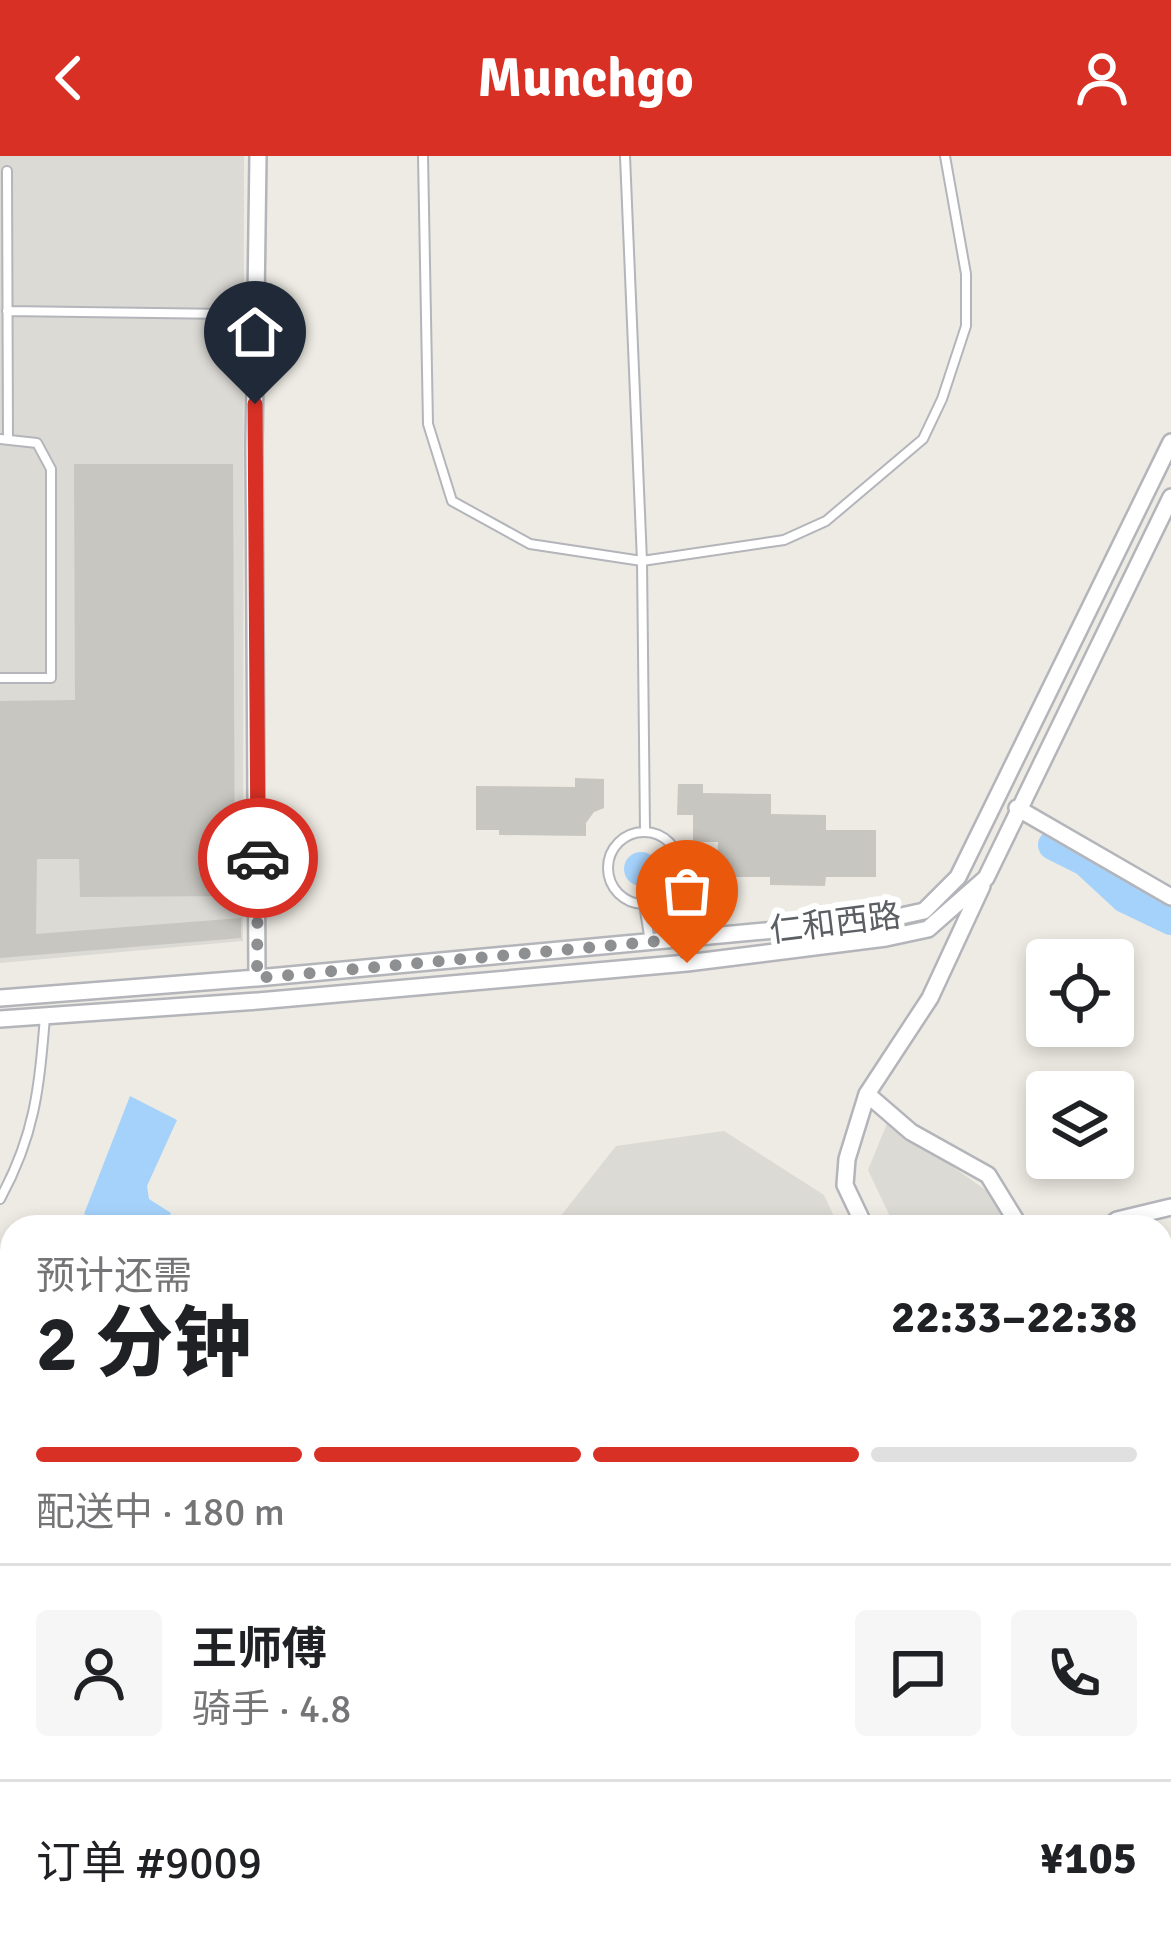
<!DOCTYPE html>
<html lang="zh">
<head>
<meta charset="utf-8">
<style>
  :root { --surface:#fff; --page:#f6f6f6; --text:#202124; --muted:#757577; --line:#e0e0e0; --accent:#d93025 }
  body { margin:0; font-family:Signika,"Noto Sans SC",sans-serif; background:var(--page); color:var(--text); height:100vh; display:flex; flex-direction:column; font-size:45px; white-space:nowrap }
  * { box-sizing:border-box; margin:0 }
  p { font-size:39px; color:var(--muted) }
  .icon { flex:none; width:66px; height:66px; fill:none; stroke:currentColor; stroke-width:2; stroke-linecap:round; stroke-linejoin:round }
  .map { position:relative; flex:1; overflow:hidden }
  .drawer { position:absolute; left:0px; top:1059px; width:1173px; height:744px; display:flex; flex-direction:column; background:var(--surface); border-radius:36px 36px 0 0; box-shadow:0 6px 18px #0003 }
  .drawer>* { flex:none }
  .controls { position:absolute; left:1026px; top:783px; display:grid; gap:24px }
  .controls a { display:grid; place-items:center; width:108px; height:108px; border-radius:12px; background:var(--surface); box-shadow:0 6px 18px #0003; font-size:60px }
  .pin { position:absolute; display:grid; place-items:center; width:102px; height:102px; color:#fff; margin:-123px -51px; border-radius:50% 50% 50% 0; rotate:-45deg; box-shadow:0 0 12px #0007 }
  .pin .icon { rotate:45deg }
  .courier { position:absolute; display:grid; place-items:center; width:120px; height:120px; margin:-60px; border:9px solid #d93025; border-radius:50%; background:#fff; color:#222; box-shadow:0 3px 15px #0007 }
  .headline em { font-style:normal; font-weight:800 }
  .headline div { display:flex; flex-direction:column-reverse }
  .headline { display:flex; align-items:center; justify-content:space-between; height:204px; padding:0 36px }
  h1 { font-size:78px; font-weight:800; line-height:90px }
  .bar { display:grid; grid-template-columns:repeat(4,1fr); gap:18px 12px; align-content:center; height:144px; padding:0 36px }
  .bar i { height:15px; border-radius:9px; background:var(--line) }
  .bar .current { background:var(--accent) }
  .bar p { grid-column:span 4 }
  .line { display:flex; align-items:center; gap:30px; padding:0 36px; border-top:3px solid var(--line) }
  .line div { flex:1 }
  .round { display:grid; place-items:center; flex:none; width:126px; height:126px; border-radius:12px; background:var(--page) }
  header { display:flex; justify-content:space-between; align-items:center; height:156px; padding:0 36px; background:var(--accent); color:#fff; font-size:54px; font-weight:800 }
  .map>svg:first-child { display:block }
  .industrial { fill:#dcdad5 }
  .water { fill:#a5d2fb }
  .lines { fill:none; stroke-linecap:round; stroke-linejoin:round }
  .river { stroke:#a5d2fb; stroke-width:30 }
  .building { fill:#c8c6c0 }
  .service-casing { stroke:#b3b5ba; stroke-width:12 }
  .minor-casing { stroke:#b3b5ba; stroke-width:20 }
  .service { stroke:#fff; stroke-width:8 }
  .minor { stroke:#fff; stroke-width:15 }
  .done { stroke:#8e8f90; stroke-width:12; stroke-dasharray:0 21.6 }
  .route { stroke:#d93025; stroke-width:15 }
  .labels { text-anchor:middle; stroke-width:12; stroke-linejoin:round; paint-order:stroke }
  .street-label { font-size:33px; fill:#5b5e63; stroke:#fff }
</style>
</head>
<body>
<header><svg class="icon" aria-label="back" viewBox="0 0 24 24"><path d="M15 5l-7 7 7 7"/></svg>Munchgo<svg class="icon" aria-label="person" viewBox="0 0 24 24"><circle cx="12" cy="8" r="4"/><path d="M4 21q1-7 8-7t8 7"/></svg></header>
<div class="map">
<svg width="1171" height="1803" viewBox="0 0 1171 1803">
  <rect width="100%" height="100%" fill="#edebe3"/>
  <path class="industrial" d="M0 0H244L243 785 0 807Z
    M888 965 987 1035 1011 1071H895L868 1014Z
    M724 975 824 1039 839 1071H552L616 990Z
    M1161 1269 1171 1286V1643L1161 1622Z
    M0 1717H12V1791H755V1803H0Z"/>
  <path class="water" d="M624 713a17 17 0 1 1 34 0a17 17 0 1 1-34 0Z
    M130 940 177 964 147 1030 149 1043 171 1057 165 1071H112L84 1058Z"/>
  <g class="lines">
    <path class="river" d="M1053 689 1085 705 1125 742 1171 764"/>
  </g>
  <path class="building" d="M74 308H233L235 740 80 741 79 703H37L36 778 241 762V782L0 802V545L75 544Z
    M575 622 604 623V652L594 656 586 667V680L499 679V674H476V630L575 631Z
    M678 628H703V637L771 638V658L826 659V674H876V721H826L825 730 770 729V721H717L718 686H693V659H677Z"/>
  <g class="lines">
    <defs>
      <path id="service" d="M423 0 428 268 452 345 530 388 642 405 784 384 826 365 923 283 942 243 966 170V118L945 0
        M625 0 642 405 645 675
        M7 15 8 283
        M7 155 229 158
        M0 283 37 287 51 313V522H0
        M608 712a36 36 0 1 1 72 0a36 36 0 1 1-72 0Z
        M644 748 650 786
        M0 1043C35 979 39 933 45 861
        M0 1292 12 1293"/>
      <path id="minor" d="M1017 652 1171 741
        M257 822 254 290 258 0
        M0 842 257 822 883 764 924 755 958 721 1171 286
        M0 863 258 845 687 807 886 782 928 773 986 722 1171 341
        M867 938 911 976 988 1019 1020 1071
        M865 1071 845 1029 847 1003 867 938 930 842 982 730
        M1108 1071 1117 1064 1171 1051
        M0 1696H12
        M771 1803V1791
        M1170 1803 1171 1699"/>
    </defs>
    <use href="#service" class="service-casing"/>
    <use href="#minor" class="minor-casing"/>
    <use href="#service" class="service"/>
    <use href="#minor" class="minor"/>
  </g>
  <g class="lines">
    <path class="done" d="M258 702 257 822 682 783 687 807"/>
    <path class="route" d="M255 248 258 702"/>
  </g>
  <g class="labels">
    <g class="street-label">
      <text transform="translate(835 766) rotate(-7)" y="12">仁和西路</text>
    </g>
  </g>
</svg>
<div class="controls">
<a><svg class="icon" aria-label="locate" viewBox="0 0 24 24"><circle cx="12" cy="12" r="6"/><path d="M12 2v4M12 18v4M2 12h4M18 12h4"/></svg></a>
<a><svg class="icon" aria-label="layers" viewBox="0 0 24 24"><path d="M12 4l9 5-9 5-9-5zM3 14l9 5 9-5"/></svg></a>
</div>
<div class="pin" style="left:687px;top:807px;background:#ea580c"><svg class="icon" aria-label="bag" viewBox="0 0 24 24"><path d="M5 8h14l-1 12H6zM9 8a3 3 0 0 1 6 0"/></svg></div>
<div class="pin" style="left:255px;top:248px;background:#1f2937"><svg class="icon" aria-label="home" viewBox="0 0 24 24"><path d="M3 11l9-7 9 7M6 9v11h12V9"/></svg></div>
<div class="courier" style="left:258px;top:702px"><svg class="icon" aria-label="car" viewBox="0 0 24 24"><path d="M5 17H2v-5l4-1 3-4h7l3 4 3 1v5h-3M9 17h6M6 11h13"/><circle cx="7" cy="17" r="2"/><circle cx="17" cy="17" r="2"/></svg></div>
<section class="drawer">
<div class="headline"><div><h1>2 分钟</h1><p>预计还需</p></div><em>22:33–22:38</em></div>
<div class="bar"><i class="current"></i><i class="current"></i><i class="current"></i><i></i><p>配送中 · 180 m</p></div>
<div class="line" style="height:216px"><a class="round"><svg class="icon" aria-label="person" viewBox="0 0 24 24"><circle cx="12" cy="8" r="4"/><path d="M4 21q1-7 8-7t8 7"/></svg></a><div><b>王师傅</b><p>骑手 · 4.8</p></div><a class="round"><svg class="icon" aria-label="chat" viewBox="0 0 24 24"><path d="M4 5h16v11H9l-5 4z"/></svg></a><a class="round"><svg class="icon" aria-label="phone" viewBox="0 0 24 24"><path d="M5 4h4l2 5-3 2q2 4 5 5l2-3 5 2v4C11 20 4 13 5 4z"/></svg></a></div>
<div class="line" style="height:156px"><div>订单 #9009</div><b>¥105</b></div>
</section>
</div>
</body>
</html>
